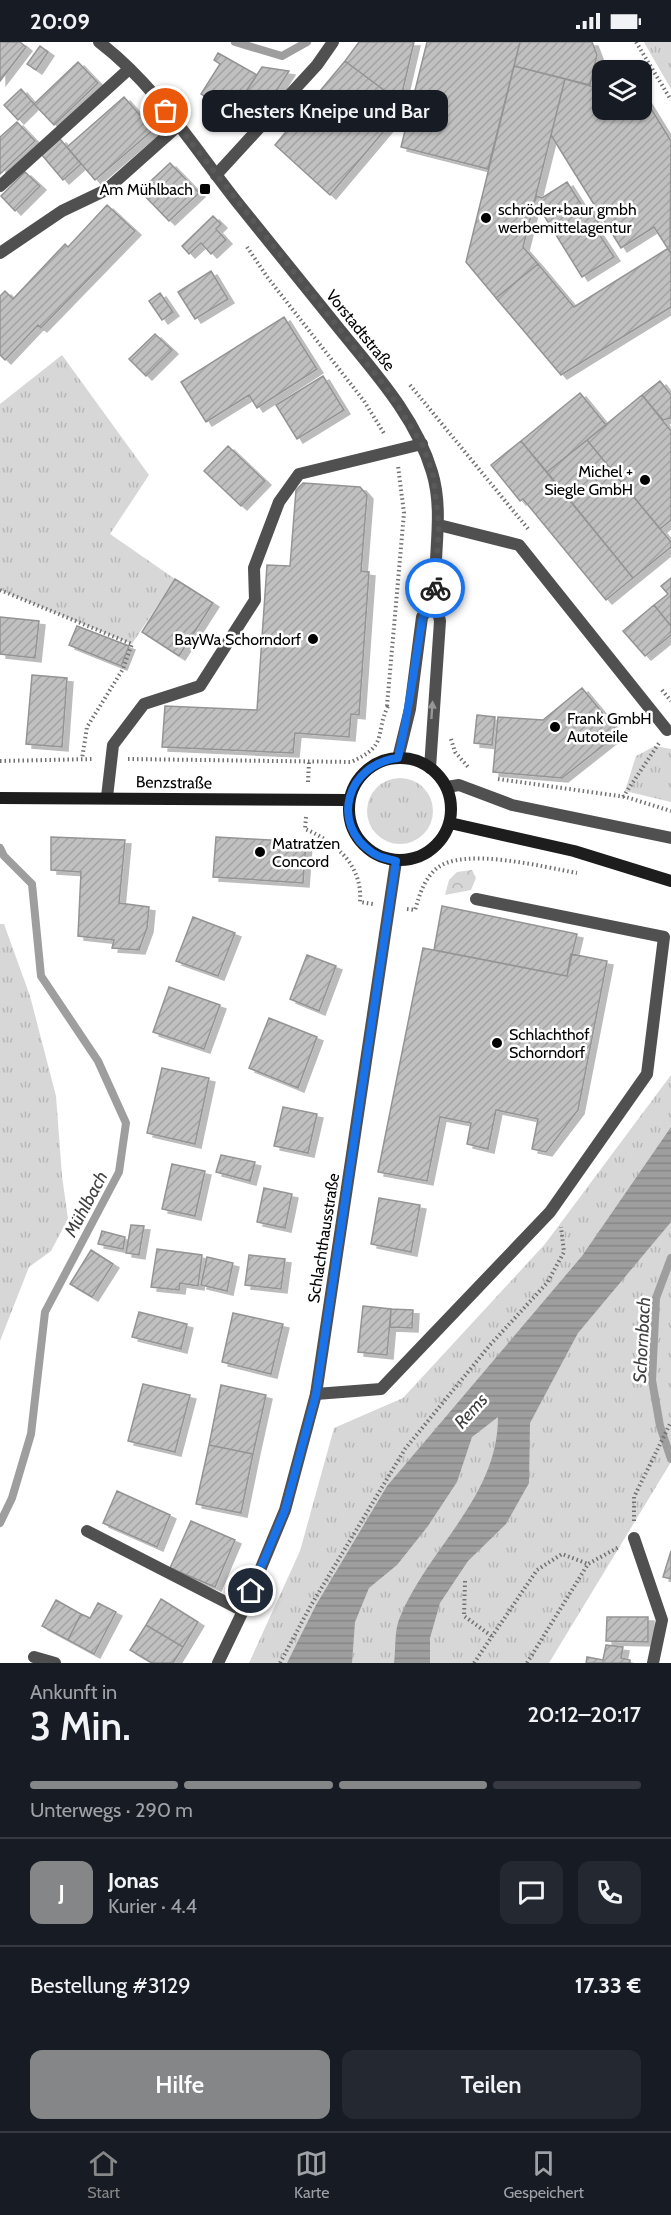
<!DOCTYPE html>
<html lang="de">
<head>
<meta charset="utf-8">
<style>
  :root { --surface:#171b24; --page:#242831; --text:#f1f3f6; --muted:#9ea1a6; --line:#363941; --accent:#858687 }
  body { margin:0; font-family:Cabin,sans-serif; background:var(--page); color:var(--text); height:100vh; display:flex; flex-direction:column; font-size:22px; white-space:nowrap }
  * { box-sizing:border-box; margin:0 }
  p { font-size:20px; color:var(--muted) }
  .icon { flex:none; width:33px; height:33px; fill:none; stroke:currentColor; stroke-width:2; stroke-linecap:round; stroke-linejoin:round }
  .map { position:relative; height:1621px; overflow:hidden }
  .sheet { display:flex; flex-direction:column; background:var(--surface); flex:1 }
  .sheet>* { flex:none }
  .buttons { position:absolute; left:592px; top:18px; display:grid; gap:12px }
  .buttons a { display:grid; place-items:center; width:60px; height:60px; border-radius:12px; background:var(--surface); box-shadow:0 2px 4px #0004; font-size:30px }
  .pin { position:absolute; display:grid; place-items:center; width:51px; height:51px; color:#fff; margin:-26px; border:3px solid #fff; border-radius:50%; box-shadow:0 2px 6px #0007 }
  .courier { position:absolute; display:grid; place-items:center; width:60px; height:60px; margin:-30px; border:4px solid #1a73e8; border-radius:50%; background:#fff; color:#222; box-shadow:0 2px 8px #0007 }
  .bubble { position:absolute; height:42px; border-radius:12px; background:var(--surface); box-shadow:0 2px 4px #0004; font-size:20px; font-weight:600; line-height:42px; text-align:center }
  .headline em { font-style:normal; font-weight:600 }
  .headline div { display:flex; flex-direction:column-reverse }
  .headline { display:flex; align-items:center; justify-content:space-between; height:102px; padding:0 30px }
  h1 { font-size:39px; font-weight:600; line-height:45px }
  .bar { display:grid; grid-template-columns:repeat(4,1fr); gap:9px 6px; align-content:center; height:72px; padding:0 30px }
  .bar i { height:8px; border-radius:4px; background:var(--line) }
  .bar .current { background:var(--accent) }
  .bar p { grid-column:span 4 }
  .line { display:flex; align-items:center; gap:15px; padding:0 30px; border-top:2px solid var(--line) }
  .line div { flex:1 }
  .round { display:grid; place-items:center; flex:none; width:63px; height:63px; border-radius:12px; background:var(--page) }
  .primary-button { display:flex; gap:12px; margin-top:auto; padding:12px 30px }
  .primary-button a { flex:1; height:69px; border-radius:12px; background:var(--accent); color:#fff; font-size:24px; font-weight:600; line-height:69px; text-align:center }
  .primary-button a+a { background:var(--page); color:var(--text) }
  .status { display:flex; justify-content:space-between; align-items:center; height:42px; padding:0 30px; background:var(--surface); direction:ltr }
  .status svg { height:16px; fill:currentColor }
  .menu { display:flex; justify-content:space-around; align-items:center; height:84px; border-top:2px solid var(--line); background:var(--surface); font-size:16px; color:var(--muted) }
  .menu a { display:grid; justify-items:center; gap:3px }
  .menu .current { color:var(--accent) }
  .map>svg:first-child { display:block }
  .grass { fill:url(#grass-tufts) }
  .forest { fill:url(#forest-crowns) }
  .water { fill:url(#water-rules) }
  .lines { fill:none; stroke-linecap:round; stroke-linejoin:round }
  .stream { stroke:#9e9e9e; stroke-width:8 }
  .building { fill:url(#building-hatch); stroke:#949494; stroke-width:1.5; filter:url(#shadow) }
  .path { stroke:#727272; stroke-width:4; stroke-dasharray:1.5 3; stroke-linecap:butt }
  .lane { stroke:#505050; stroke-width:12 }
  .street { stroke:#505050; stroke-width:12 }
  .secondary { stroke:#1d1d1d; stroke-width:12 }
  .oneway { fill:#969696 }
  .done { stroke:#595959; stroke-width:6; stroke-dasharray:0 10.8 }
  .route { stroke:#1a73e8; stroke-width:8 }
  .poi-dot { fill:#000; stroke:#fff; stroke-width:2 }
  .labels { text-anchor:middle; stroke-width:5; stroke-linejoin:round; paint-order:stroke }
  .poi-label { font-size:16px; fill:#000; stroke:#fff; text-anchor:start }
  .street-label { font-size:16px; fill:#000; stroke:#fff }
  .water-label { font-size:18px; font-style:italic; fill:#3f3f3f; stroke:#fff }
</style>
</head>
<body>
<div class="status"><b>20:09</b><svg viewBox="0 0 49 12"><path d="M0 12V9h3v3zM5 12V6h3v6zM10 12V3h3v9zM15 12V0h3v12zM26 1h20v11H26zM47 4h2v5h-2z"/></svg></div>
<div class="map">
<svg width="671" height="1621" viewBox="0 0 671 1621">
  <defs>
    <pattern id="grass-tufts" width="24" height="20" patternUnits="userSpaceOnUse" patternTransform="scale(1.5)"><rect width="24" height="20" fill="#d7d7d7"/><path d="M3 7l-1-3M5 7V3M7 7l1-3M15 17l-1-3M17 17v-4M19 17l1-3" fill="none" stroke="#b7b7b7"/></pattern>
    <pattern id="forest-crowns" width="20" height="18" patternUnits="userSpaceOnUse" patternTransform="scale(1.5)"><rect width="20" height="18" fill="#d7d7d7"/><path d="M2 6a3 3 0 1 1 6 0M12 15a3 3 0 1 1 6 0" fill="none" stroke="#b7b7b7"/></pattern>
    <pattern id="water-rules" width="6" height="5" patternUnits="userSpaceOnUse" patternTransform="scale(1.5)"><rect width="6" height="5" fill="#9e9e9e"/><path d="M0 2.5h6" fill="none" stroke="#868686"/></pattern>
    <pattern id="building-hatch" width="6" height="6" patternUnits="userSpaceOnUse" patternTransform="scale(1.5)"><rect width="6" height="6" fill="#c0c0c0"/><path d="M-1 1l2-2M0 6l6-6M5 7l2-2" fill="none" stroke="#a3a3a3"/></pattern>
    <filter id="shadow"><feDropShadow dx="6" dy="4" stdDeviation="0" flood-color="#0004"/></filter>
  </defs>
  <rect width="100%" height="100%" fill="#fff"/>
  <path class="grass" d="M644 0H671V47L645 2Z
    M62 313 149 433 110 492 175 537 132 602 0 548V362Z
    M655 704 671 707V760L625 749 636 714Z
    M367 769a33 33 0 1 1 66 0a33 33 0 1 1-66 0Z
    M0 882H4L30 954 56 1054 62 1134 68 1177 51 1209 29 1225 0 1299Z
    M671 1033V1420L549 1621H249L300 1509 334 1386 403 1356 545 1202Z"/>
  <path class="forest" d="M472 828 476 836 471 848 445 853 449 838 457 830Z"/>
  <path class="water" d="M671 1085V1180L578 1291 530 1381 529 1441 506 1482 468 1519 440 1561 430 1596V1621H394C396 1607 394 1588 400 1575 429 1505 498 1455 498 1375L472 1395 457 1440 428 1484 397 1523 369 1546 355 1580 352 1621H287L316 1563 387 1444 582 1214Z"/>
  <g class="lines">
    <path class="stream" d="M235 0 282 14 307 0
      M0 806 4 814 32 842 41 934 98 1019 126 1081 119 1130 45 1270 31 1392 12 1456 0 1481
      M671 1216 656 1256 652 1338 660 1384 671 1417"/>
  </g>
  <path class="building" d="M0 0H20L26 5 0 39Z
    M359 0H414L400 60 345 19Z
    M427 0H520L488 127 401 105Z
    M520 0H592L597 13 590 43 514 24Z
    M40 4 48 10 36 28 27 22Z
    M218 11 257 33 232 71 201 52 220 22 214 18Z
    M345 19 405 64 330 153 275 103Z
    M78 20 98 41 54 83 34 62Z
    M514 24 565 37 523 205 538 222 496 256 466 220Z
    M262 25 289 29 257 79 235 66Z
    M565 37 594 45 603 39V68H642V52L671 99 670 210 654 185 621 206 551 93Z
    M21 47 34 62 18 78 4 63Z
    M124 55 153 88 95 138 67 105Z
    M17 80 35 99 0 132V95Z
    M60 97 81 122 63 138 42 113Z
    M170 121 199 151 169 179 140 149Z
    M25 130 40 144 15 169 1 154Z
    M567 140 584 167 588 165 602 186 597 189 614 215 582 235 540 167 533 165 536 154 542 156Z
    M107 163 135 189 41 286 38 283 5 318 0 313V254L5 249 13 257 65 202 68 205Z
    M213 174 221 182 216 187 226 198 211 212 201 201 189 212 182 204Z
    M667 207 671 210V265L561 333 496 256 538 222 574 265Z
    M211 229 228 257 195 277 178 250Z
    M160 251 173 270 162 278 149 259Z
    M284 275 317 327 257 366 249 353 206 380 181 340Z
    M155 292 172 308 146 334 129 317Z
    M323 334 344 368 297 397 276 363Z
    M660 339 671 353V376L663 378 642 353Z
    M580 351 606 383 547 430 521 399Z
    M642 353 671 389V478L660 487 587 398Z
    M587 398 671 500V505L633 536 547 430Z
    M521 399 633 536 606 558 523 457 520 459 491 423Z
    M228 404 265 439 241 464 204 429Z
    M303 441 360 445 367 453 361 529 369 530 359 673 351 672 349 695 295 691 293 711 162 705 165 664 257 668 267 523 290 524 296 448Z
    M671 536V584L654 563 668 552 661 544Z
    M175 537 213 561 179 614 142 590Z
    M654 563 671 584V593L645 614 623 589Z
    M0 575 39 579 35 616 0 612Z
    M77 584 129 604 121 624 69 603Z
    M32 633 67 636 62 705 26 702Z
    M582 646 619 691 562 736 493 730 498 675 543 678Z
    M477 673 495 675 492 703 474 701Z
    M51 795 125 798 119 861 149 865 147 886 139 908 112 906 114 898 78 894 81 830 51 828Z
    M216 795 306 800 303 841 213 835Z
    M442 864 577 892 567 934 434 908Z
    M193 875 235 891 218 934 176 919Z
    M423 906 567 934 571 912 607 919 578 1068 546 1110 532 1107 538 1077 496 1068 488 1107 467 1102 471 1081 440 1075 427 1139 378 1130Z
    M307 913 336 924 319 969 290 957Z
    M169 945 220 963 204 1007 153 990Z
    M269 976 317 995 298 1046 249 1026Z
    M162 1026 209 1036 195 1102 147 1091Z
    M283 1065 317 1072 308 1111 274 1104Z
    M221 1113 255 1120 250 1139 216 1130Z
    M172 1122 205 1129 195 1174 162 1167Z
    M264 1146 292 1152 285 1186 257 1180Z
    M379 1156 420 1163 411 1210 371 1202Z
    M131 1183 144 1184 139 1213 126 1211Z
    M102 1189 125 1195 123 1207 98 1202Z
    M157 1207 202 1213 198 1244 180 1241 179 1248 151 1245Z
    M91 1208 113 1222 92 1255 70 1242Z
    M249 1213 285 1217 281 1247 245 1243Z
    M207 1215 233 1221 227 1249 201 1243Z
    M363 1264 391 1267 387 1313 358 1310Z
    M391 1267 413 1268 412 1286 390 1285Z
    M139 1270 187 1282 181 1307 132 1295Z
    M233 1271 283 1282 271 1332 222 1320Z
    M143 1342 190 1353 175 1410 128 1399Z
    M221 1343 266 1353 253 1412 209 1403Z
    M209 1403 253 1412 241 1471 196 1462Z
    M117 1449 170 1473 157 1505 103 1481Z
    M191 1479 235 1498 215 1545 170 1526Z
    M671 1509V1537L663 1535Z
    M161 1557 198 1580 183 1605 146 1583Z
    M56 1558 81 1572 68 1598 42 1584Z
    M98 1561 116 1570 94 1612 68 1598 81 1572 90 1576Z
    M607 1575H648V1600L606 1599Z
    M146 1583 183 1605 173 1621H152L130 1608Z
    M606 1603 623 1605 621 1616 630 1618V1621H586L587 1615 603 1618Z"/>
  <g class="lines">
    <path class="path" d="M636 0 671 58
      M247 205 268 236 364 359 385 393
      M410 343 529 488
      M0 548 132 602 123 627 87 685 82 717
      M662 648 671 659
      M387 664 404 471 398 424
      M451 697 455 710 469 726
      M128 717 351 720C389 703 374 694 388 664
      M0 719 94 717
      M498 737 626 755 671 769
      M308 740 309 720
      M623 755 659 701
      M306 775 305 787C336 800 363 824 360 860L373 862
      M407 867 415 868C420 852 423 839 436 827 462 804 544 825 577 831
      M634 1479V1455L671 1380
      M465 1539 464 1574 493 1595
      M280 1621 310 1565 405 1407 490 1303 547 1241 564 1210 561 1185
      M474 1621 537 1528 562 1512 588 1522
      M527 1621 588 1522 619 1505"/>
    <path class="lane" d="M216 133 317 23 333 0
      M0 144 129 27
      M447 745 459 743 512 763 671 796
      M107 755 113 703 144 662 200 644 255 558 254 526 279 460 299 432 422 402
      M316 1352 381 1347 550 1170 647 1032 664 895 476 857"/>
    <path class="street" d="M99 0C157 44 196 109 241 165 275 207 308 248 341 289 376 332 416 376 432 430 447 479 427 530 440 579L430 726
      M0 211 62 169 106 148 179 83
      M439 483 519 503 667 688
      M398 716 410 667 422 575 434 558
      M87 1489 243 1569
      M634 1496 662 1578 653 1621
      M34 1615 55 1621
      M218 1621 243 1569 285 1468 316 1352 396 819"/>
    <path class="secondary" d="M349 767a51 51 0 1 1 102 0a51 51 0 1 1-102 0Z
      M0 756 348 758
      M450 781 574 809 671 839"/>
  </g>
  <defs><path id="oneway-solid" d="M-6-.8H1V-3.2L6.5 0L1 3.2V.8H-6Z" transform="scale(1.5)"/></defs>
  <use class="oneway" href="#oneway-solid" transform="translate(432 668) rotate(-86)"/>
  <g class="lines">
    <path class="done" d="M166 69 387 347 422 402 433 432 439 483 435 546"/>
    <path class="route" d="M251 1549 285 1468 316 1352 396 819C389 817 380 816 373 811 329 782 347 722 398 716 409 670 414 625 422 579 424 566 434 562 435 546"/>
  </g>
  <g class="poi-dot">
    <rect x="199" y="141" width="12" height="12" rx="3"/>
    <circle cx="486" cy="176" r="6"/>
    <circle cx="645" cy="438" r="6"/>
    <circle cx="313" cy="597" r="6"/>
    <circle cx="555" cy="685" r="6"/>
    <circle cx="260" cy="810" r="6"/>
    <circle cx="497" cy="1001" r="6"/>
  </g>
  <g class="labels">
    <g class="poi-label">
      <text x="193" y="153" text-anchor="end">Am Mühlbach</text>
      <text x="498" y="173">schröder+baur gmbh<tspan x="498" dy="18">werbemittelagentur</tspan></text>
      <text x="633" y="435" text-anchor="end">Michel +<tspan x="633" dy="18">Siegle GmbH</tspan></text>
      <text x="301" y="603" text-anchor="end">BayWa Schorndorf</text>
      <text x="567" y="682">Frank GmbH<tspan x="567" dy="18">Autoteile</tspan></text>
      <text x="272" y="807">Matratzen<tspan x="272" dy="18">Concord</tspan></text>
      <text x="509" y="998">Schlachthof<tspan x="509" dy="18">Schorndorf</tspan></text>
    </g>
    <g class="street-label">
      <text transform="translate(361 288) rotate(51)" y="6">Vorstadtstraße</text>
      <text transform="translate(174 740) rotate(1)" y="6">Benzstraße</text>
      <text transform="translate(323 1196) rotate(-81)" y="6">Schlachthausstraße</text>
    </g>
    <g class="water-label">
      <text transform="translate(86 1162) rotate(-62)" y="6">Mühlbach</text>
      <text transform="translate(642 1298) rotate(-87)" y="6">Schornbach</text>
      <text transform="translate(471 1369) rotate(-48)" y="6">Rems</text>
    </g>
  </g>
</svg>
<div class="buttons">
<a><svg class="icon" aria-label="layers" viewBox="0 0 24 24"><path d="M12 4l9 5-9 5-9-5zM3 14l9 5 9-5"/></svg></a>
</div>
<div class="pin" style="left:166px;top:69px;background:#ea580c"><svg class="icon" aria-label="bag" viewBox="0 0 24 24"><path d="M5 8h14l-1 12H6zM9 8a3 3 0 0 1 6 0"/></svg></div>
<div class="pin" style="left:251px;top:1549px;background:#1f2937"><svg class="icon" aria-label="home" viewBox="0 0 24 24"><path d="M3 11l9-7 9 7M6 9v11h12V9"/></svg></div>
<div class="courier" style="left:435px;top:546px"><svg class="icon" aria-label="bike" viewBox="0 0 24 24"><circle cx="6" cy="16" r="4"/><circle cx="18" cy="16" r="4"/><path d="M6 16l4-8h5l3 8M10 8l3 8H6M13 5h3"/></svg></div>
<div class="bubble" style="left:202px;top:48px;width:246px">Chesters Kneipe und Bar</div>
</div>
<section class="sheet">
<div class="headline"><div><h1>3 Min.</h1><p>Ankunft in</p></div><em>20:12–20:17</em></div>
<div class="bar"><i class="current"></i><i class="current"></i><i class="current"></i><i></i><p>Unterwegs · 290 m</p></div>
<div class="line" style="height:108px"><b class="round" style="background:var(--accent);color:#fff">J</b><div><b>Jonas</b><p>Kurier · 4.4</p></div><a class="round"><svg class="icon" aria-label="chat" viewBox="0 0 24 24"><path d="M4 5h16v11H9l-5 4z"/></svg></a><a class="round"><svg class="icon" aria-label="phone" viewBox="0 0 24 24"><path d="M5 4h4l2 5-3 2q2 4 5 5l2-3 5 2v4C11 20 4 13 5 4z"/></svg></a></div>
<div class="line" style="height:78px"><div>Bestellung #3129</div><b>17.33 €</b></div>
<div class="primary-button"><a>Hilfe</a><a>Teilen</a></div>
</section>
<nav class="menu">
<a class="current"><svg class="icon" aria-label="home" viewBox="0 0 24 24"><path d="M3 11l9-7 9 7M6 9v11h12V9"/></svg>Start</a>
<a><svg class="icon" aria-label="map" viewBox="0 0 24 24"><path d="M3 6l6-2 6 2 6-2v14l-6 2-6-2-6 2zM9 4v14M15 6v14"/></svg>Karte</a>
<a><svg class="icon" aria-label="saved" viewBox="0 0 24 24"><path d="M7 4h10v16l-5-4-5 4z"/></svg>Gespeichert</a>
</nav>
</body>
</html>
